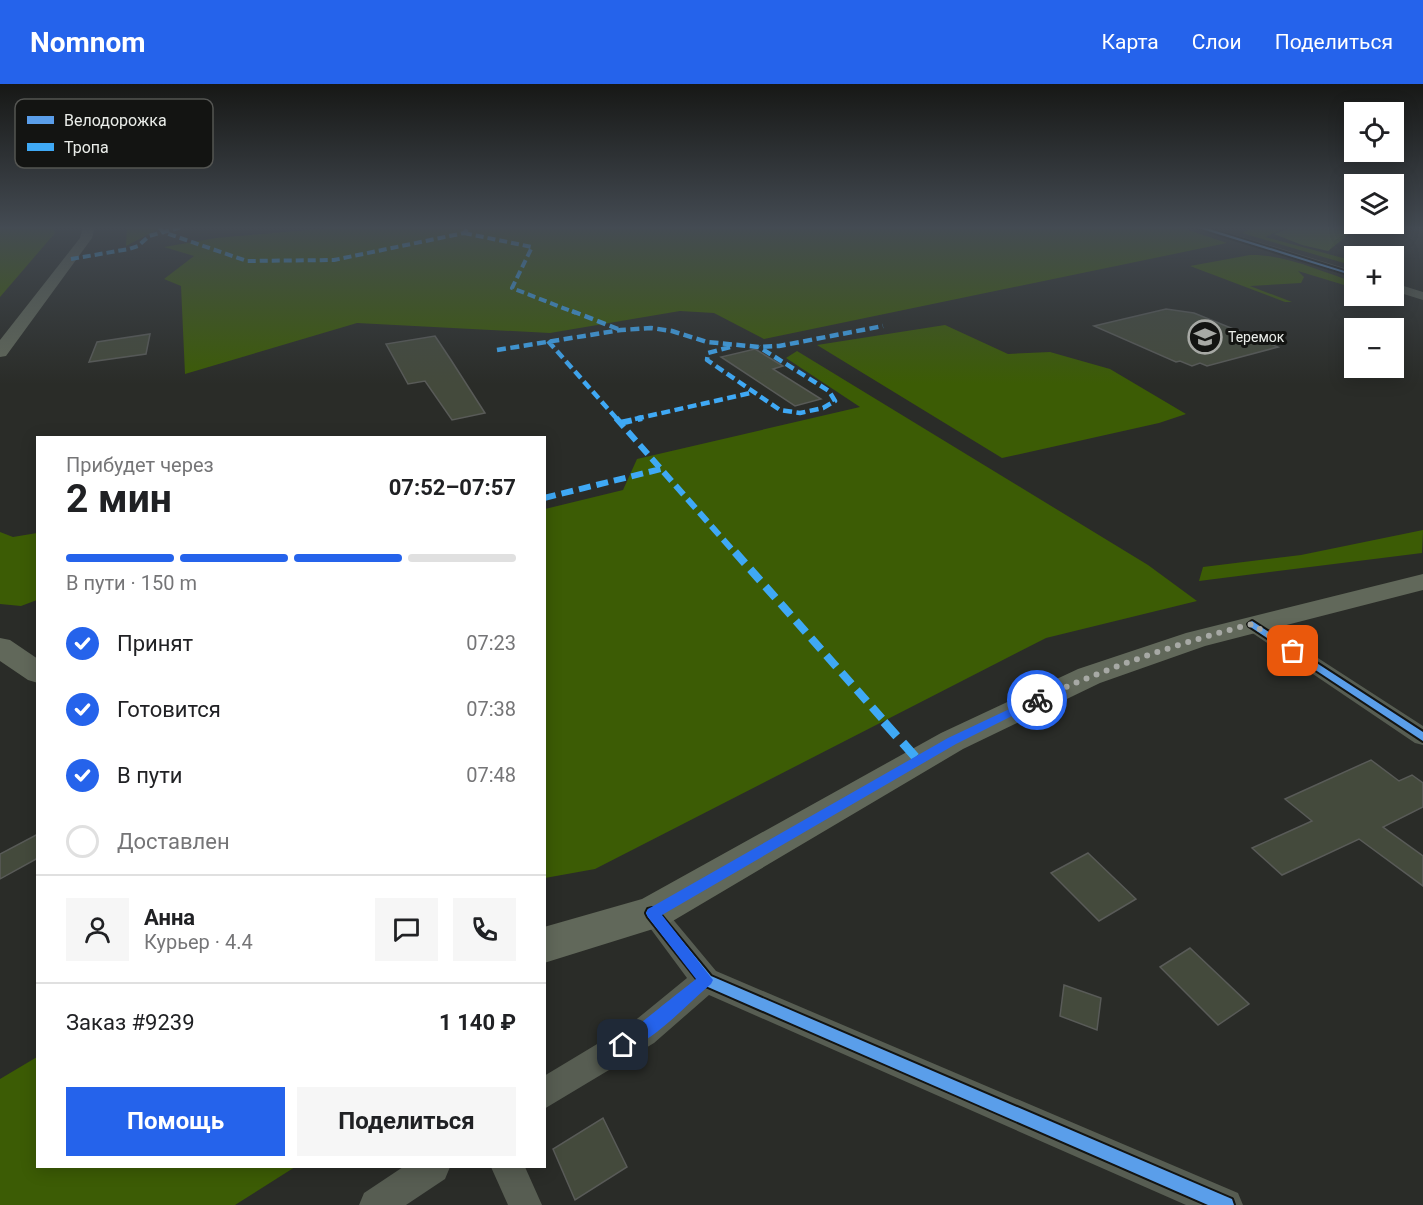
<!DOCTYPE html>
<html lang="ru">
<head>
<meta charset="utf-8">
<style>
  :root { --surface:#fff; --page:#f6f6f6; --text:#202124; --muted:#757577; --line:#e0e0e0; --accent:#2563eb }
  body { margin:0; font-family:Roboto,sans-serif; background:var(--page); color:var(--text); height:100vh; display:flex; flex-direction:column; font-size:22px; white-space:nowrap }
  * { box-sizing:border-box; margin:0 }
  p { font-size:20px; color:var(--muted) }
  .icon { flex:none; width:33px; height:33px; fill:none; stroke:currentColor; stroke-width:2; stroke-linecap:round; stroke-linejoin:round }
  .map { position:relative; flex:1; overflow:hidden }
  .panel { position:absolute; left:36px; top:352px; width:510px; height:732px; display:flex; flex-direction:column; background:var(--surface); border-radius:0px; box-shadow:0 3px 15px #0003 }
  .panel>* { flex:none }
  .controls { position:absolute; left:1344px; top:18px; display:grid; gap:12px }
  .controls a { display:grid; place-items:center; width:60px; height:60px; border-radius:0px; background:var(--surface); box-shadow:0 3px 15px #0003; font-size:30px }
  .pin { position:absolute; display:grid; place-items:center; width:51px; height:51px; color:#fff; margin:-26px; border-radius:12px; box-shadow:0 3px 9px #0006 }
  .courier { position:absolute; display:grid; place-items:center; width:60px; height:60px; margin:-30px; border:4px solid #2563eb; border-radius:50%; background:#fff; color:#222; box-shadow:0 2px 8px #0007 }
  .head em { font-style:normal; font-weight:700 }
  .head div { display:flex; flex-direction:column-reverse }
  .head { display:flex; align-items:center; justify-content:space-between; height:102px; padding:0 30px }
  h1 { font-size:39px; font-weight:700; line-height:45px }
  .bar { display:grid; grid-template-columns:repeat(4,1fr); gap:9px 6px; align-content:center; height:72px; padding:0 30px }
  .bar i { height:8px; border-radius:4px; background:var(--line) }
  .bar .current { background:var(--accent) }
  .bar p { grid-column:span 4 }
  .line { display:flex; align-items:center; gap:15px; padding:0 30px; border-top:2px solid var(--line) }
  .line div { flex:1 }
  .round { display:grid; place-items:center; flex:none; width:63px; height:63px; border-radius:0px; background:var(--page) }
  ol { padding:0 30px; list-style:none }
  li { display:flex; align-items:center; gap:18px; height:66px }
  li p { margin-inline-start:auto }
  li .icon { padding:6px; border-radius:50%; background:var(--accent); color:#fff; stroke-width:4 }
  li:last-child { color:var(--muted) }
  li i { width:33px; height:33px; border:3px solid var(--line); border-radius:50% }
  .button { display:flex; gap:12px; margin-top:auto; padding:12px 30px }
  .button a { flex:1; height:69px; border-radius:0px; background:var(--accent); color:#fff; font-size:24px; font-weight:700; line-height:69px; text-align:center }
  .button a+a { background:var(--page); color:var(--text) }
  header { display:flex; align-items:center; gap:36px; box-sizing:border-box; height:84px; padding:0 30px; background:var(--accent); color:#fff }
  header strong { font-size:28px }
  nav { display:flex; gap:33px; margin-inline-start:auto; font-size:21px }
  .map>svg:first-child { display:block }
  .forest { fill:#3c5c05 }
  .water { fill:#486b17 }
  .building { fill:#444a3c; stroke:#595b58; stroke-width:1.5 }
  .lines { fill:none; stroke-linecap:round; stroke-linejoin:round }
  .minor { fill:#575d52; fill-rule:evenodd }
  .tertiary { fill:#575d52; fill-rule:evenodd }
  .secondary { fill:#61685a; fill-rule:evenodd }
  .quiet-far4 { stroke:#3fa9f5; stroke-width:4; stroke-dasharray:8 4; stroke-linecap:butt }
  .quiet-far3 { stroke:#3fa9f5; stroke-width:4.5; stroke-dasharray:9 4.5; stroke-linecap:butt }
  .quiet-far2 { stroke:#3fa9f5; stroke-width:6; stroke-dasharray:12 6; stroke-linecap:butt }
  .quiet-far1 { stroke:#3fa9f5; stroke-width:8; stroke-dasharray:15 8; stroke-linecap:butt }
  .quiet { stroke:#3fa9f5; stroke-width:9; stroke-dasharray:19 9; stroke-linecap:butt }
  .cycleway-casing { stroke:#131412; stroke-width:4 }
  .cycleway { fill:#5a9eea; fill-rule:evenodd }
  .route { fill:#2563eb }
  .done { stroke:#a7a9a5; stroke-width:6; stroke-dasharray:0 10.8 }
  .labels { text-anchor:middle; stroke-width:6; stroke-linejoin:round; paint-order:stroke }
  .far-poi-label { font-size:14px; fill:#eaede9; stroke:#131412; text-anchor:start }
  .key { fill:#131412; stroke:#545552; stroke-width:1.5 }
  .key-label { font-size:16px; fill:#eaede9 }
</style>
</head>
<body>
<header>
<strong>Nomnom</strong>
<nav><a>Карта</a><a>Слои</a><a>Поделиться</a></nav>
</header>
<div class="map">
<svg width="1423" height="1121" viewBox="0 0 1423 1121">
  <rect width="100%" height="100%" fill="#2a2c28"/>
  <path class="forest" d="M0 143H53L55 149 0 213Z
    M127 143H162L126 162Z
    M340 143H1180L1227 159 764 255 714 229 680 227 550 249 357 239 185 290 181 202 164 195 194 172 164 163 216 154Z
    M1255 143H1288L1265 153 1354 177V182L1242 149Z
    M1250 171C1285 170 1322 188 1354 198V204L1298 187 1304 193 1301 199 1250 202 1292 218H1285L1190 182Z
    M945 241 1008 270 1050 268 1110 285 1186 330 1159 339 1002 374 817 261Z
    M797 267 1148 481 1197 517 1046 554 595 785 545 794V425L623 406 637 375 860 323 786 274Z
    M1423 446 1422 469 1199 497 1203 483 1301 471Z
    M0 448 13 453 37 449V516L21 522 0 520Z
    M37 973 38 1083H295L235 1121H0V995Z"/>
  <path class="water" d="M1292 143H1371L1354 146 1328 167 1302 161 1274 150Z"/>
  <path class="building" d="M1166 225 1194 229 1278 263 1207 282 1200 279 1192 282 1180 277 1176 278 1094 242Z
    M150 250 146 270 89 278 97 258Z
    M435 252 451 276 485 329 452 336 425 297 408 300 386 260Z
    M755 265 783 282 773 285 821 315 795 322 721 273Z
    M1371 676 1399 697 1412 691 1423 699V723L1383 743 1423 772V802L1359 755 1282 791 1252 764 1312 737 1285 715Z
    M38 750V774L0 795V770Z
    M1088 769 1136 815 1099 837 1051 789Z
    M1190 864 1249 920 1218 941 1160 883Z
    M1064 901 1101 914 1097 946 1060 932Z
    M603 1034 627 1083 575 1116 553 1065Z"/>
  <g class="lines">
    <path class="minor" d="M1252 534 1259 536 1423 642V661L1415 659 1245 544 1243 540 1245 536Z
      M652 817 661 821 716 887 1238 1109 1243 1121H1186L709 911 654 959 544 1025V992L632 939 687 894 639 829 643 821Z
      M403 1083H450L445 1095 406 1121H359L364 1109Z
      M491 1083H525L542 1121H508Z"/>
    <path class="tertiary" d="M1192 143H1210L1354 187V194Z
      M1394 199 1423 208V216L1394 207Z"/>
    <path class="secondary" d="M83 143H95L92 154 6 272 0 273V256L80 154Z
      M1423 490V506L1205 562 1100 599 963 665 666 841 544 879V843L642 815 941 649 1078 585 1186 549Z
      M0 554 10 556 38 575V599L28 596 0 577Z"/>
    <path class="quiet-far4" d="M159 143 163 148 247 177 334 176 464 149 469 143
      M464 149 532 163 512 204 576 229
      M71 175 129 165 138 162 149 152 182 143"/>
    <path class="quiet-far3" d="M572 227 618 245
      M548 257 617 335
      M730 263 708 269 707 276 780 326 800 329 823 324 835 317 829 307 759 263
      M497 266 621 246 651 244 672 247 707 258 759 263 779 262 883 242
      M635 335 755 308"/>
    <path class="quiet-far2" d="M616 334 736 470
      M620 339 642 334
      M544 414 661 385"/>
    <path class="quiet-far1" d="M735 468 886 639"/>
    <path class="quiet" d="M884 638 919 677"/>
    <defs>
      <path id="cycleway" d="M1203 143 1354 190V192L1195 143Z
        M1252 537 1423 648V657L1249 542 1248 540Z
        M652 824 656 825 711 892 1232 1115 1234 1121H1208L701 900 648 833 646 829 648 825Z"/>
    </defs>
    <use href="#cycleway" class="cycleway-casing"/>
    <use href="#cycleway" class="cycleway"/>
  </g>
  <linearGradient id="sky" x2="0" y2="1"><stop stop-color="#171816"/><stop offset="0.48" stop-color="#444b53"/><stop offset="1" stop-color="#444b53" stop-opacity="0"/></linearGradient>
  <rect width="1423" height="300" fill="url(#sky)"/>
  <path class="route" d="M1037 612 1042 616 1040 618 956 660 662 831 713 896 711 900C684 923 656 955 623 968L618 966 616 961C618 956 685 904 696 895L648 833 646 829 648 825 948 654Z"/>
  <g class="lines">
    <path class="done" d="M1037 616C1106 584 1178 559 1252 540L1293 567"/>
  </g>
  <defs>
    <symbol id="school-ring" viewBox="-11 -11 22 22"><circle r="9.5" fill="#131412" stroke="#a7a9a5" stroke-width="1.5"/><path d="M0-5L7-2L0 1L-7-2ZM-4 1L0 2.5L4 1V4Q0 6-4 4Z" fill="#a7a9a5"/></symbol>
  </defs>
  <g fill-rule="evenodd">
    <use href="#school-ring" x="1186" y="234" width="38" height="38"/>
  </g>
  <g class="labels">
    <g class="far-poi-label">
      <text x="1228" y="258">Теремок</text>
    </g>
  </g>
  <rect x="15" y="15" width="198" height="69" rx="9" class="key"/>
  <rect x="27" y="32" width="27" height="8" fill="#5a9eea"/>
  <rect x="27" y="59" width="27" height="8" fill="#3fa9f5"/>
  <g class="key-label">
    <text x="64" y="42">Велодорожка</text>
    <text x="64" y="69">Тропа</text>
  </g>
</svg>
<div class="controls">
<a><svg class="icon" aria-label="locate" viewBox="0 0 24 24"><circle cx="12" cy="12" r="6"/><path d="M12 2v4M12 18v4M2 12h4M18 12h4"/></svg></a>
<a><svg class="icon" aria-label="layers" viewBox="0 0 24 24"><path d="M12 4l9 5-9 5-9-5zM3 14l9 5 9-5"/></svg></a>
<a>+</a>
<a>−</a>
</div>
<div class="pin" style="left:1293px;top:567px;background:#ea580c"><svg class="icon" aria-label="bag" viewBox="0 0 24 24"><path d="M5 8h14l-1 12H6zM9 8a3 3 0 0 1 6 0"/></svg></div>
<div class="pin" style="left:623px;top:961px;background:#1f2937"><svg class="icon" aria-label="home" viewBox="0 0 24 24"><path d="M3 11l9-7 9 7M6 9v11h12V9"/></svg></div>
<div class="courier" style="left:1037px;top:616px"><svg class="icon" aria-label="bike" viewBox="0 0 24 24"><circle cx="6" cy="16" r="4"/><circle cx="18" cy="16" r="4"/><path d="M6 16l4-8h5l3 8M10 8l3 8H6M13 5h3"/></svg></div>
<section class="panel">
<div class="head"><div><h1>2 мин</h1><p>Прибудет через</p></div><em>07:52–07:57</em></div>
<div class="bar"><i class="current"></i><i class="current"></i><i class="current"></i><i></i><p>В пути · 150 m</p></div>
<ol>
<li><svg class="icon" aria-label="check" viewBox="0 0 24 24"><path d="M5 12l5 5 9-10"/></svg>Принят<p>07:23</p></li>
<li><svg class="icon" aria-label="check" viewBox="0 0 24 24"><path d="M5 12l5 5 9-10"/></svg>Готовится<p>07:38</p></li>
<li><svg class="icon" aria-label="check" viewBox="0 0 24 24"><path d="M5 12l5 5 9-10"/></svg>В пути<p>07:48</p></li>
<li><i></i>Доставлен</li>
</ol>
<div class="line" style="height:108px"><a class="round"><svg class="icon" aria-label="person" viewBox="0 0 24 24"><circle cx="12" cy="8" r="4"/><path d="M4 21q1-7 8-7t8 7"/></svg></a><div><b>Анна</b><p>Курьер · 4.4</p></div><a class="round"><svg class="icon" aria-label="chat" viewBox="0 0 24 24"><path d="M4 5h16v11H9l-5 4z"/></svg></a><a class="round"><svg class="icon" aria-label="phone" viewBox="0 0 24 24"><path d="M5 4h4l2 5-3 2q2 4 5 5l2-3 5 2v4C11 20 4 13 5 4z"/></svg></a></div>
<div class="line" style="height:78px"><div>Заказ #9239</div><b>1 140 ₽</b></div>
<div class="button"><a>Помощь</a><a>Поделиться</a></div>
</section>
</div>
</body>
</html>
